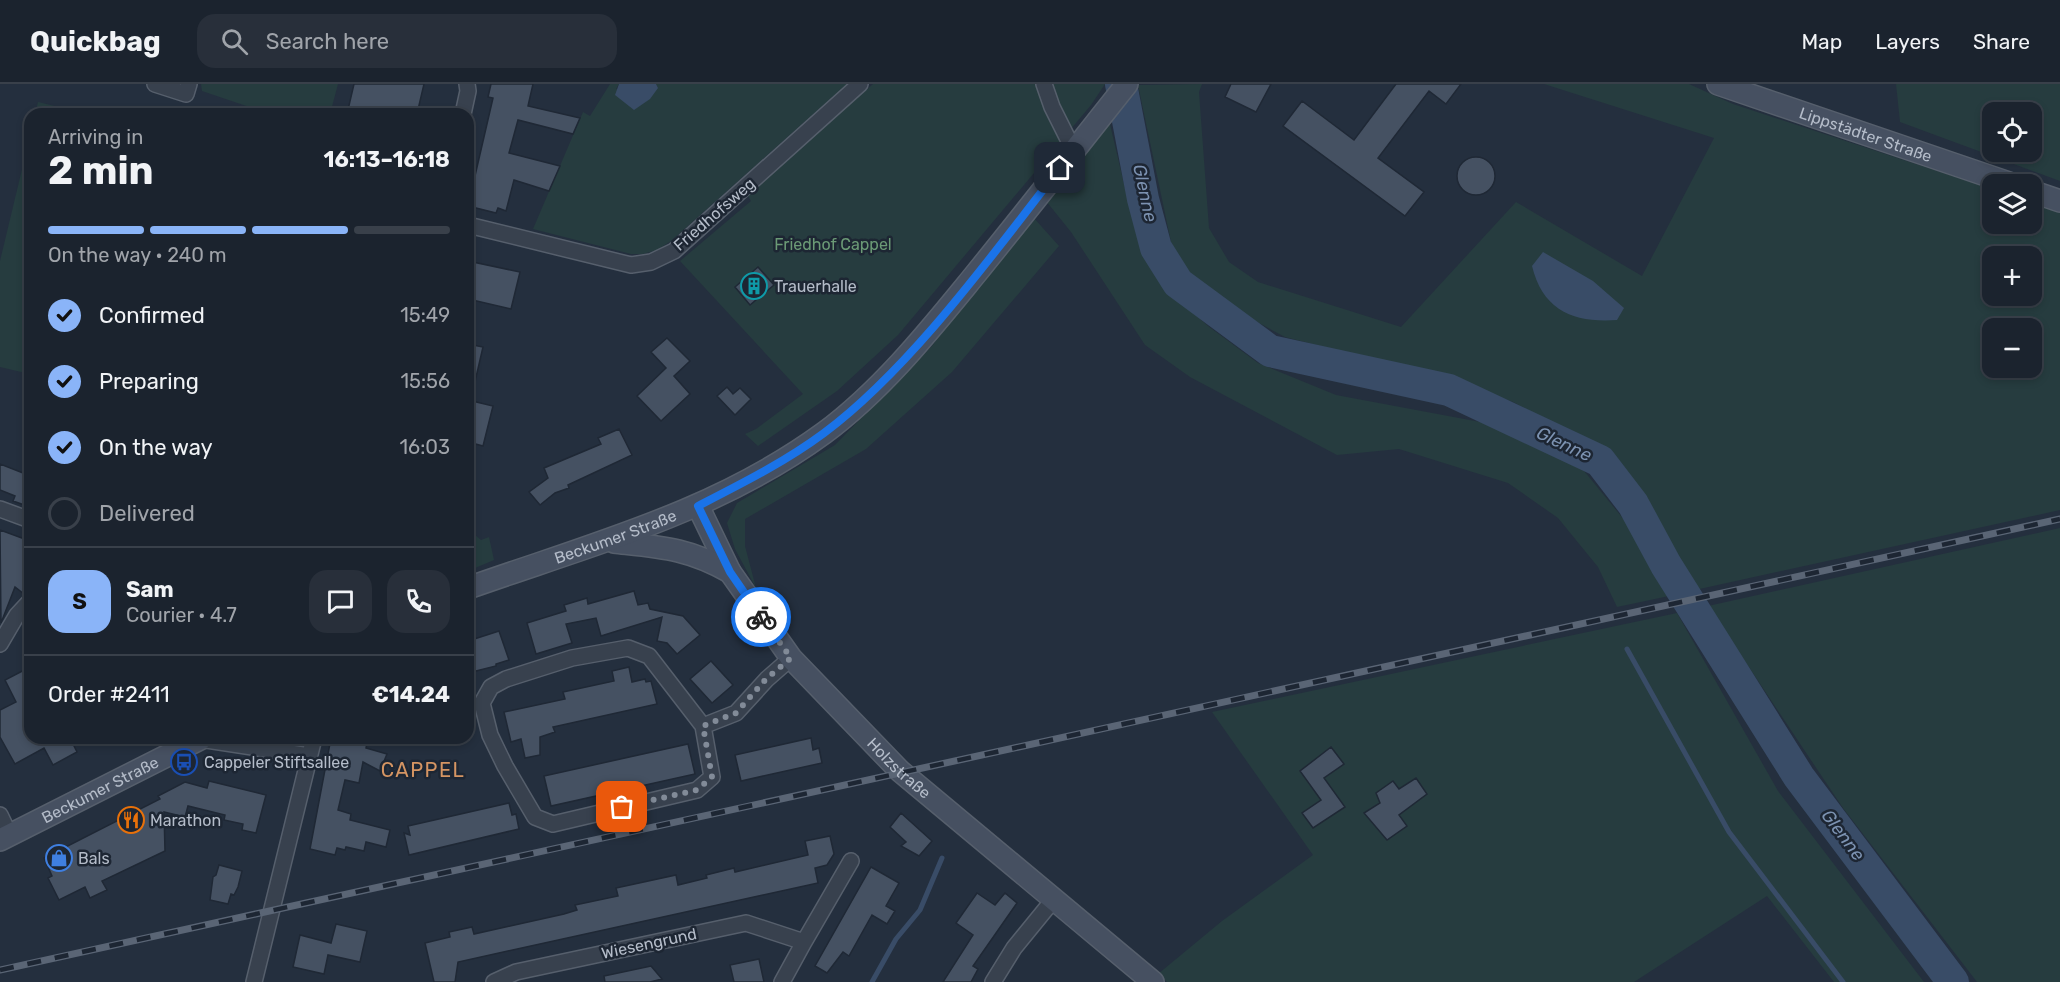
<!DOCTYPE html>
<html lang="en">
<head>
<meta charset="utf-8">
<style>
  :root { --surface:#1b232e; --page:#282f3a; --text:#f1f3f6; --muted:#a0a4aa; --line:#39404a; --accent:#8ab4f8 }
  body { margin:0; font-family:Rubik,sans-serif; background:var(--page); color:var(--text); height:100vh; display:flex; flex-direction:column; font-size:22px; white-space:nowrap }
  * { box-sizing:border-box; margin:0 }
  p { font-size:20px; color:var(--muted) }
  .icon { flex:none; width:33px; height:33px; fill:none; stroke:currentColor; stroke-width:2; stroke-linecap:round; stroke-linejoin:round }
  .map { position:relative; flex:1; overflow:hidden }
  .panel { position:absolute; left:24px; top:24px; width:450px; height:636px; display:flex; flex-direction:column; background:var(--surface); border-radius:18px; box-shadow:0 3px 9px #0003,0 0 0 2px var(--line) }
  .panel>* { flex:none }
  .controls { position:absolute; left:1982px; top:18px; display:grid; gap:12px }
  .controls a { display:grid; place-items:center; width:60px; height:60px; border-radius:12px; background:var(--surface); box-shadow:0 3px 9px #0003,0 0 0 2px var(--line); font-size:30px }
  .pin { position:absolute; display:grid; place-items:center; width:51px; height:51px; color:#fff; margin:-26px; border-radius:12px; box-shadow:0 3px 9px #0006 }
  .courier { position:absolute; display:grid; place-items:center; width:60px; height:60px; margin:-30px; border:4px solid #1a73e8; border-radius:50%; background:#fff; color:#222; box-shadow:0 2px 8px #0007 }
  .headline em { font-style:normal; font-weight:700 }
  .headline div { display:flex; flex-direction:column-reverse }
  .headline { display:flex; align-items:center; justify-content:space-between; height:102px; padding:0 24px }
  h1 { font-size:39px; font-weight:700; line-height:45px }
  .bar { display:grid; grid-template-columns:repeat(4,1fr); gap:9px 6px; align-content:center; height:72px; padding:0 24px }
  .bar i { height:8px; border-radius:4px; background:var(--line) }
  .bar .selected { background:var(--accent) }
  .bar p { grid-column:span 4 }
  .line { display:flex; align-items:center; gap:15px; padding:0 24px; border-top:2px solid var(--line) }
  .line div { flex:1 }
  .round { display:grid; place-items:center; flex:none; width:63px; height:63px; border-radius:18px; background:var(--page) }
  ol { padding:0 24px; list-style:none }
  li { display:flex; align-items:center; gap:18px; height:66px }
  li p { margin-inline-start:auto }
  li .icon { padding:6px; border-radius:50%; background:var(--accent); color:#111; stroke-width:4 }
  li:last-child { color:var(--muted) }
  li i { width:33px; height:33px; border:3px solid var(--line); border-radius:50% }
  header { display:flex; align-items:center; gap:36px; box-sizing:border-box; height:84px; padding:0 30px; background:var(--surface); border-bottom:2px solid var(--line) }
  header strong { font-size:28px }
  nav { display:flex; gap:33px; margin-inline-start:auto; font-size:21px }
  .search { width:420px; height:54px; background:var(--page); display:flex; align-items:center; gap:15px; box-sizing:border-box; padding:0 21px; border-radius:18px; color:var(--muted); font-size:22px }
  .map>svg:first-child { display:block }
  .green { fill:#263c3f; fill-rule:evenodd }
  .water { fill:#394c67 }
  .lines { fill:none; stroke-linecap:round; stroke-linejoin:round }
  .stream { stroke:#394c67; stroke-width:5 }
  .river { stroke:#394c67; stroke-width:32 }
  .building { fill:#455162; stroke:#1f2835; stroke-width:1.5 }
  .minor-casing { stroke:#565f6c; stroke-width:18 }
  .secondary-casing { stroke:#565f6c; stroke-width:24 }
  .minor { stroke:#38414e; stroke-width:15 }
  .secondary { stroke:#465061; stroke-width:21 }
  .rail-casing { stroke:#5a6575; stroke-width:7 }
  .rail { stroke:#1d2633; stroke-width:4.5; stroke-dasharray:14; stroke-linecap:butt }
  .done { stroke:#828b98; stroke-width:6; stroke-dasharray:0 10.8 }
  .route { stroke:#1a73e8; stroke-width:8 }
  .labels { text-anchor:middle; stroke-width:5; stroke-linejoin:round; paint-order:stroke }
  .street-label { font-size:16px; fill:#b4bcc9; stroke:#1d2633 }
  .park-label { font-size:16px; fill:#6b9a76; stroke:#1d2633 }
  .poi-label { font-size:16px; fill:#b4bcc9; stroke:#1d2633; text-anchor:start }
  .water-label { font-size:18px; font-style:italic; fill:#7c92b1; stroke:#1d2633 }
  .quarter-label { font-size:20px; letter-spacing:1.5px; fill:#d59563; stroke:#1d2633 }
</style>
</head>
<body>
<header>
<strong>Quickbag</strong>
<div class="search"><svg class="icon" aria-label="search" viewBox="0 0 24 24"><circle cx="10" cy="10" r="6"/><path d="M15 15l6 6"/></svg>Search here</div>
<nav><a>Map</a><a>Layers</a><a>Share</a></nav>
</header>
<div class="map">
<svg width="2060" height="898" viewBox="0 0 2060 898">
  <rect width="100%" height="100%" fill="#242f3e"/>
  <path class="green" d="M201 0H338L330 30H270L202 7Z
    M610 0H619L616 5 658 4 656 0H847L671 157 657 166 643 170H631L533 145 583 28 590 32Z
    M873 0H1105L1091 21 898 251 837 307 758 362 745 350 756 345 803 310 680 177 751 117 748 112Z
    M1202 0 1199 8 1209 144 1229 178 1258 198 1401 243 1516 118 1642 192 1714 54 1544 0H1689L1733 20 1992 105V140H2031V118L2060 127V426L1695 506 1641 408 1603 366 1513 318 1446 294 1285 253 1224 220 1187 189 1171 158 1138 1ZM1992 172H2031V212H1992ZM1992 244H2031V284H1992Z
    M1896 0H2060V97L1900 38ZM1992 28H2031V68H1992Z
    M38 18 88 30H35Z
    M1109 36 1129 121 1147 168 1168 206 1208 242 1258 279 1336 311 1507 343 1580 382 1630 443 1669 512 1617 523 1598 483 1558 434 1508 399 1399 365 1337 371 1190 293 1145 261 1071 148 1046 117Z
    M30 52V290L0 283V177Z
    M1033 133 1059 162 952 288 866 365 745 435V462L756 504 735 465 727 439 737 419 835 361 931 263Z
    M2060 444V898H1977L1843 724 1708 522Z
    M468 445 481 456 489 453 494 476 468 487Z
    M1677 529 1778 707 1924 898H1834L1767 812 1634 898H1167L1158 890 1222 837 1313 771 1212 628Z"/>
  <path class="water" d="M619 0H656L658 4 650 15 634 26 615 11Z
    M1543 168 1593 197 1624 224 1617 236C1574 239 1543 227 1532 182Z"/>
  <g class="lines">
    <path class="stream" d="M1627 565 1729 748 1843 898
      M872 898 896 855 920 826 942 774"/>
    <path class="river" d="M1121 0 1143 115 1156 164 1178 199 1270 267 1449 306 1600 377 1633 420 1666 481 1799 693 1953 898"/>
  </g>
  <path class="building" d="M354 0H424L417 30H347Z
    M491 0H533L528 22 580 34 573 50 518 36 509 69 560 82 549 107 514 96 506 127 498 124 496 129 468 122 493 14 488 13Z
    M1231 0H1271L1256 28 1225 13Z
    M1396 0H1461L1446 20 1429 7 1378 74 1424 108 1405 132 1283 42 1302 17 1354 56Z
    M1457 92a19 19 0 1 1 38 0a19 19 0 1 1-38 0Z
    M468 177 520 188 511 225 468 215Z
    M758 183 774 201 750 221 735 203Z
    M667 254 690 277 674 292 690 310 661 337 637 312 666 284 651 268Z
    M468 260 483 263 474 302H468Z
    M727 303 733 310 740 304 751 315 735 331 717 312Z
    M468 316 493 322 483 362 468 358Z
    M619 345 632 371 568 401 569 404 555 409 540 421 529 408 548 394 544 384 601 360 598 354Z
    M28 375H30V423L13 417 15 412 0 406V380L23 389Z
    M0 446 30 457V501L24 510 15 503 1 539Z
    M634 507 638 521 648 519 650 525 683 532 700 551 677 570 667 559 657 557 662 533 601 552 596 534 566 540 572 559 536 570 527 539 566 527 564 521 587 514 588 520Z
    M499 547 509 576 496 580V582L468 589V557Z
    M711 577 733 601 712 619 690 595Z
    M30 583V654H70L77 668 53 681 44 664 15 680 0 653V626L16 618 5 596Z
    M629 583 632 598 645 595 646 598 651 597 657 620 553 643 555 648 540 653V671L525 674 521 655 511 658 504 628 565 615 563 608 614 597 612 587Z
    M331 654H368L366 664 387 670 380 687 363 678 359 699 345 696 338 726 351 730 350 736 390 746 386 763 366 758 364 767 346 763 345 766 337 764 335 771 310 765Z
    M811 654 813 666 819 664 822 679 741 697 735 671Z
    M688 660 695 690 551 722 544 692Z
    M1331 663 1344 680 1324 694 1345 723 1313 744 1302 729 1321 716 1300 687Z
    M1416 694 1427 710 1399 731 1407 742 1387 756 1364 729 1380 719 1376 709 1393 697 1399 705Z
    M209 697 266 711 256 749 242 746 243 740 224 736 225 731 188 722 185 733 164 728 165 767 102 797 107 806 90 814 85 803 59 816 48 794 52 792 44 774 160 715 158 712 185 698 207 704Z
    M509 719 512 731 516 730 519 745 409 771 404 749 410 751 408 742Z
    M901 729 932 757 919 772 901 762 906 758 890 743Z
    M830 752 834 770 827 781 815 784 818 799 458 878 455 898H434L425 859 450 853 449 848 472 843 474 850 564 830 577 826 575 821 618 812 616 804 676 791 678 801 707 794 706 791 734 784 735 788 808 771 805 757Z
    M219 781 242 787 238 803 234 811 231 810 228 820 210 816 213 793 216 791Z
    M871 783 899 799 886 822 895 827 887 840 872 831 849 872 843 868 827 889 815 882Z
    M977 809 995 821 1005 809 1017 819 973 882 978 885 971 898H943L973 851 956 839Z
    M336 840 367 847 360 878 328 871 324 890 293 883 300 851 331 859Z
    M759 875 764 898H734L730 881Z
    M651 882 662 895 650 898H605L604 892Z"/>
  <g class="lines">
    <defs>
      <path id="minor" d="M155 0 186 10 189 0
        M1044 0 1052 23 1074 67
        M463 30 468 7 467 0
        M468 141 631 181 651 178 674 167 860 0
        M0 425 30 436
        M0 560 17 531 30 517
        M703 642 649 572 628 564 572 574 506 595 491 603 482 619 490 651 505 682 535 733 553 740 697 706 712 693 703 642 736 629 767 595 791 574
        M200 655 309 672
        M0 731 10 752
        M804 858 851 777
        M254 898 314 654
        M494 898 516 888 746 839 804 858 782 898
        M993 898 1014 864 1054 815"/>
      <g id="secondary">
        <path id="s1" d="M1718 0 2012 100"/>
        <path d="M2031 107 2060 117"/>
        <path id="s2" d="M698 422 730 488 791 574 900 687 1153 898"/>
        <path d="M614 458C660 463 688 464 730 488"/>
        <path id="s3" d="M468 504C592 460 716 428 824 349 882 306 929 247 974 192 1026 128 1076 64 1127 0"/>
        <path id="s4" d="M0 756 202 654"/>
      </g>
    </defs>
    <use href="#minor" class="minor-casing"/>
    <use href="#secondary" class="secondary-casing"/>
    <use href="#minor" class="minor"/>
    <use href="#secondary" class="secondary"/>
    <defs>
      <path id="rail" d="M0 886 2060 435"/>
    </defs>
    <use href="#rail" class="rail-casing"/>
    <use href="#rail" class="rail"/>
  </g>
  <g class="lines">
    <path class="done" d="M622 723 697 706 712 693 703 642 736 629 766 595 791 574 761 533"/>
    <path class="route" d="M761 533 730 488 698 422C741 400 785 378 824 349 911 284 993 170 1060 84"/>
  </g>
  <defs>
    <symbol id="building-ring" viewBox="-11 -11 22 22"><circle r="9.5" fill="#1d2633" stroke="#0f9aa8" stroke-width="1.5"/><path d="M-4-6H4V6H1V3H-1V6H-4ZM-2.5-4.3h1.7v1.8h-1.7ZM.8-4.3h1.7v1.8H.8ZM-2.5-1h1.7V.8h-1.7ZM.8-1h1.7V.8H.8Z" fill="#0f9aa8"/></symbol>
    <symbol id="bus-ring" viewBox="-11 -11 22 22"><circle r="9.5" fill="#1d2633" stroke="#1a4fb4" stroke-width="1.5"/><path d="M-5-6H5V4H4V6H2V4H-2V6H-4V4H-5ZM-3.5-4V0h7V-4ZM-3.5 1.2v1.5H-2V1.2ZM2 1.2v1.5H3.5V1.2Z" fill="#1a4fb4"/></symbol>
    <symbol id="restaurant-ring" viewBox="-11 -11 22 22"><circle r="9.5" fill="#1d2633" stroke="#e8710a" stroke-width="1.5"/><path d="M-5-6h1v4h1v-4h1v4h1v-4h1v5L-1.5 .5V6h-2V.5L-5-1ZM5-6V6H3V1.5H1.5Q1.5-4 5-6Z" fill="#e8710a"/></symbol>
    <symbol id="shop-ring" viewBox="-11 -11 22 22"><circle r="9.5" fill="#1d2633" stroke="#3f7fe0" stroke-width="1.5"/><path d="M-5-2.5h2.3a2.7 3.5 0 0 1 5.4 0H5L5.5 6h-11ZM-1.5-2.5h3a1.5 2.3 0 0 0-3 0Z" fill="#3f7fe0"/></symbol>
  </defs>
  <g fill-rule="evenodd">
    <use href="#building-ring" x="739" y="187" width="30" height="30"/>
    <use href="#bus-ring" x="169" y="663" width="30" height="30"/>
    <use href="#restaurant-ring" x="116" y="721" width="30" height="30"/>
    <use href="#shop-ring" x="44" y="759" width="30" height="30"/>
  </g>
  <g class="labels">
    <g class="street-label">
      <text dy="6" stroke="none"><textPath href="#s1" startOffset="156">Lippstädter Straße</textPath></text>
      <text transform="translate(714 130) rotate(-41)" y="6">Friedhofsweg</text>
      <text dy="6" stroke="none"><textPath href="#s3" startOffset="156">Beckumer Straße</textPath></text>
      <text dy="6" stroke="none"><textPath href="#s2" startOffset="333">Holzstraße</textPath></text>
      <text dy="6" stroke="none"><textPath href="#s4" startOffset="112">Beckumer Straße</textPath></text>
      <text transform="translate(649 859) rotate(-12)" y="6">Wiesengrund</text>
    </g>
    <g class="park-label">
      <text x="833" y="166">Friedhof Cappel</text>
    </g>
    <g class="poi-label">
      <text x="774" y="208">Trauerhalle</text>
      <text x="204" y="684">Cappeler Stiftsallee</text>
      <text x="150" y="742">Marathon</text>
      <text x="78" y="780">Bals</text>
    </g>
    <g class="water-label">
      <text transform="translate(1145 109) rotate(78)" y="6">Glenne</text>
      <text transform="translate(1564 360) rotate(25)" y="6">Glenne</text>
      <text transform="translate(1843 751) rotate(53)" y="6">Glenne</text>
    </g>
    <g class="quarter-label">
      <text x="423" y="693">CAPPEL</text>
    </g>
  </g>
</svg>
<div class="controls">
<a><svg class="icon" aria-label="locate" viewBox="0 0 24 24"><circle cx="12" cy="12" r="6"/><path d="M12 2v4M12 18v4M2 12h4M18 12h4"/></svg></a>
<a><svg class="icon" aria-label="layers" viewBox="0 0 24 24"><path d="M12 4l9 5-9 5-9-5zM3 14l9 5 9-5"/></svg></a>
<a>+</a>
<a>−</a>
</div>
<div class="pin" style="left:622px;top:723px;background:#ea580c"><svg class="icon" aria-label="bag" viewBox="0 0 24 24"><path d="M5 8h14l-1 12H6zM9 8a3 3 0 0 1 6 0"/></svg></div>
<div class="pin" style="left:1060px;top:84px;background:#1f2937"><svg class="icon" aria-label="home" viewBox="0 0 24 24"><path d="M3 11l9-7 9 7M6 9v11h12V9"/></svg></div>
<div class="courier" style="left:761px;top:533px"><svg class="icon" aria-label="bike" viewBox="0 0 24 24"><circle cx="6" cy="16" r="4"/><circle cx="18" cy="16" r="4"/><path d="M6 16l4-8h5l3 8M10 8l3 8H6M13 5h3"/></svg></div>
<section class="panel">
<div class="headline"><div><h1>2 min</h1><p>Arriving in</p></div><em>16:13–16:18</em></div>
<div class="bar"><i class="selected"></i><i class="selected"></i><i class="selected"></i><i></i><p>On the way · 240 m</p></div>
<ol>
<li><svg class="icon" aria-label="check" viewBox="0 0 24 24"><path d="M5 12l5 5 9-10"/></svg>Confirmed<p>15:49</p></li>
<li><svg class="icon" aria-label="check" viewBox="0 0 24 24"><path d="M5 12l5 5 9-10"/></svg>Preparing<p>15:56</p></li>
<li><svg class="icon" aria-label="check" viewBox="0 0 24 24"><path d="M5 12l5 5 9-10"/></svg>On the way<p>16:03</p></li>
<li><i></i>Delivered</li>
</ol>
<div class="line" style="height:108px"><b class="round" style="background:var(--accent);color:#111">S</b><div><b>Sam</b><p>Courier · 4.7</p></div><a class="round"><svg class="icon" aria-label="chat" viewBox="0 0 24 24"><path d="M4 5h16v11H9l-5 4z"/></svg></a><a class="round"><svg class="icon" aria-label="phone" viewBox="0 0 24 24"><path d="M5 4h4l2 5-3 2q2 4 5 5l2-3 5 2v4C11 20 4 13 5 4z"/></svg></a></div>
<div class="line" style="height:78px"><div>Order #2411</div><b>€14.24</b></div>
</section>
</div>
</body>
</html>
